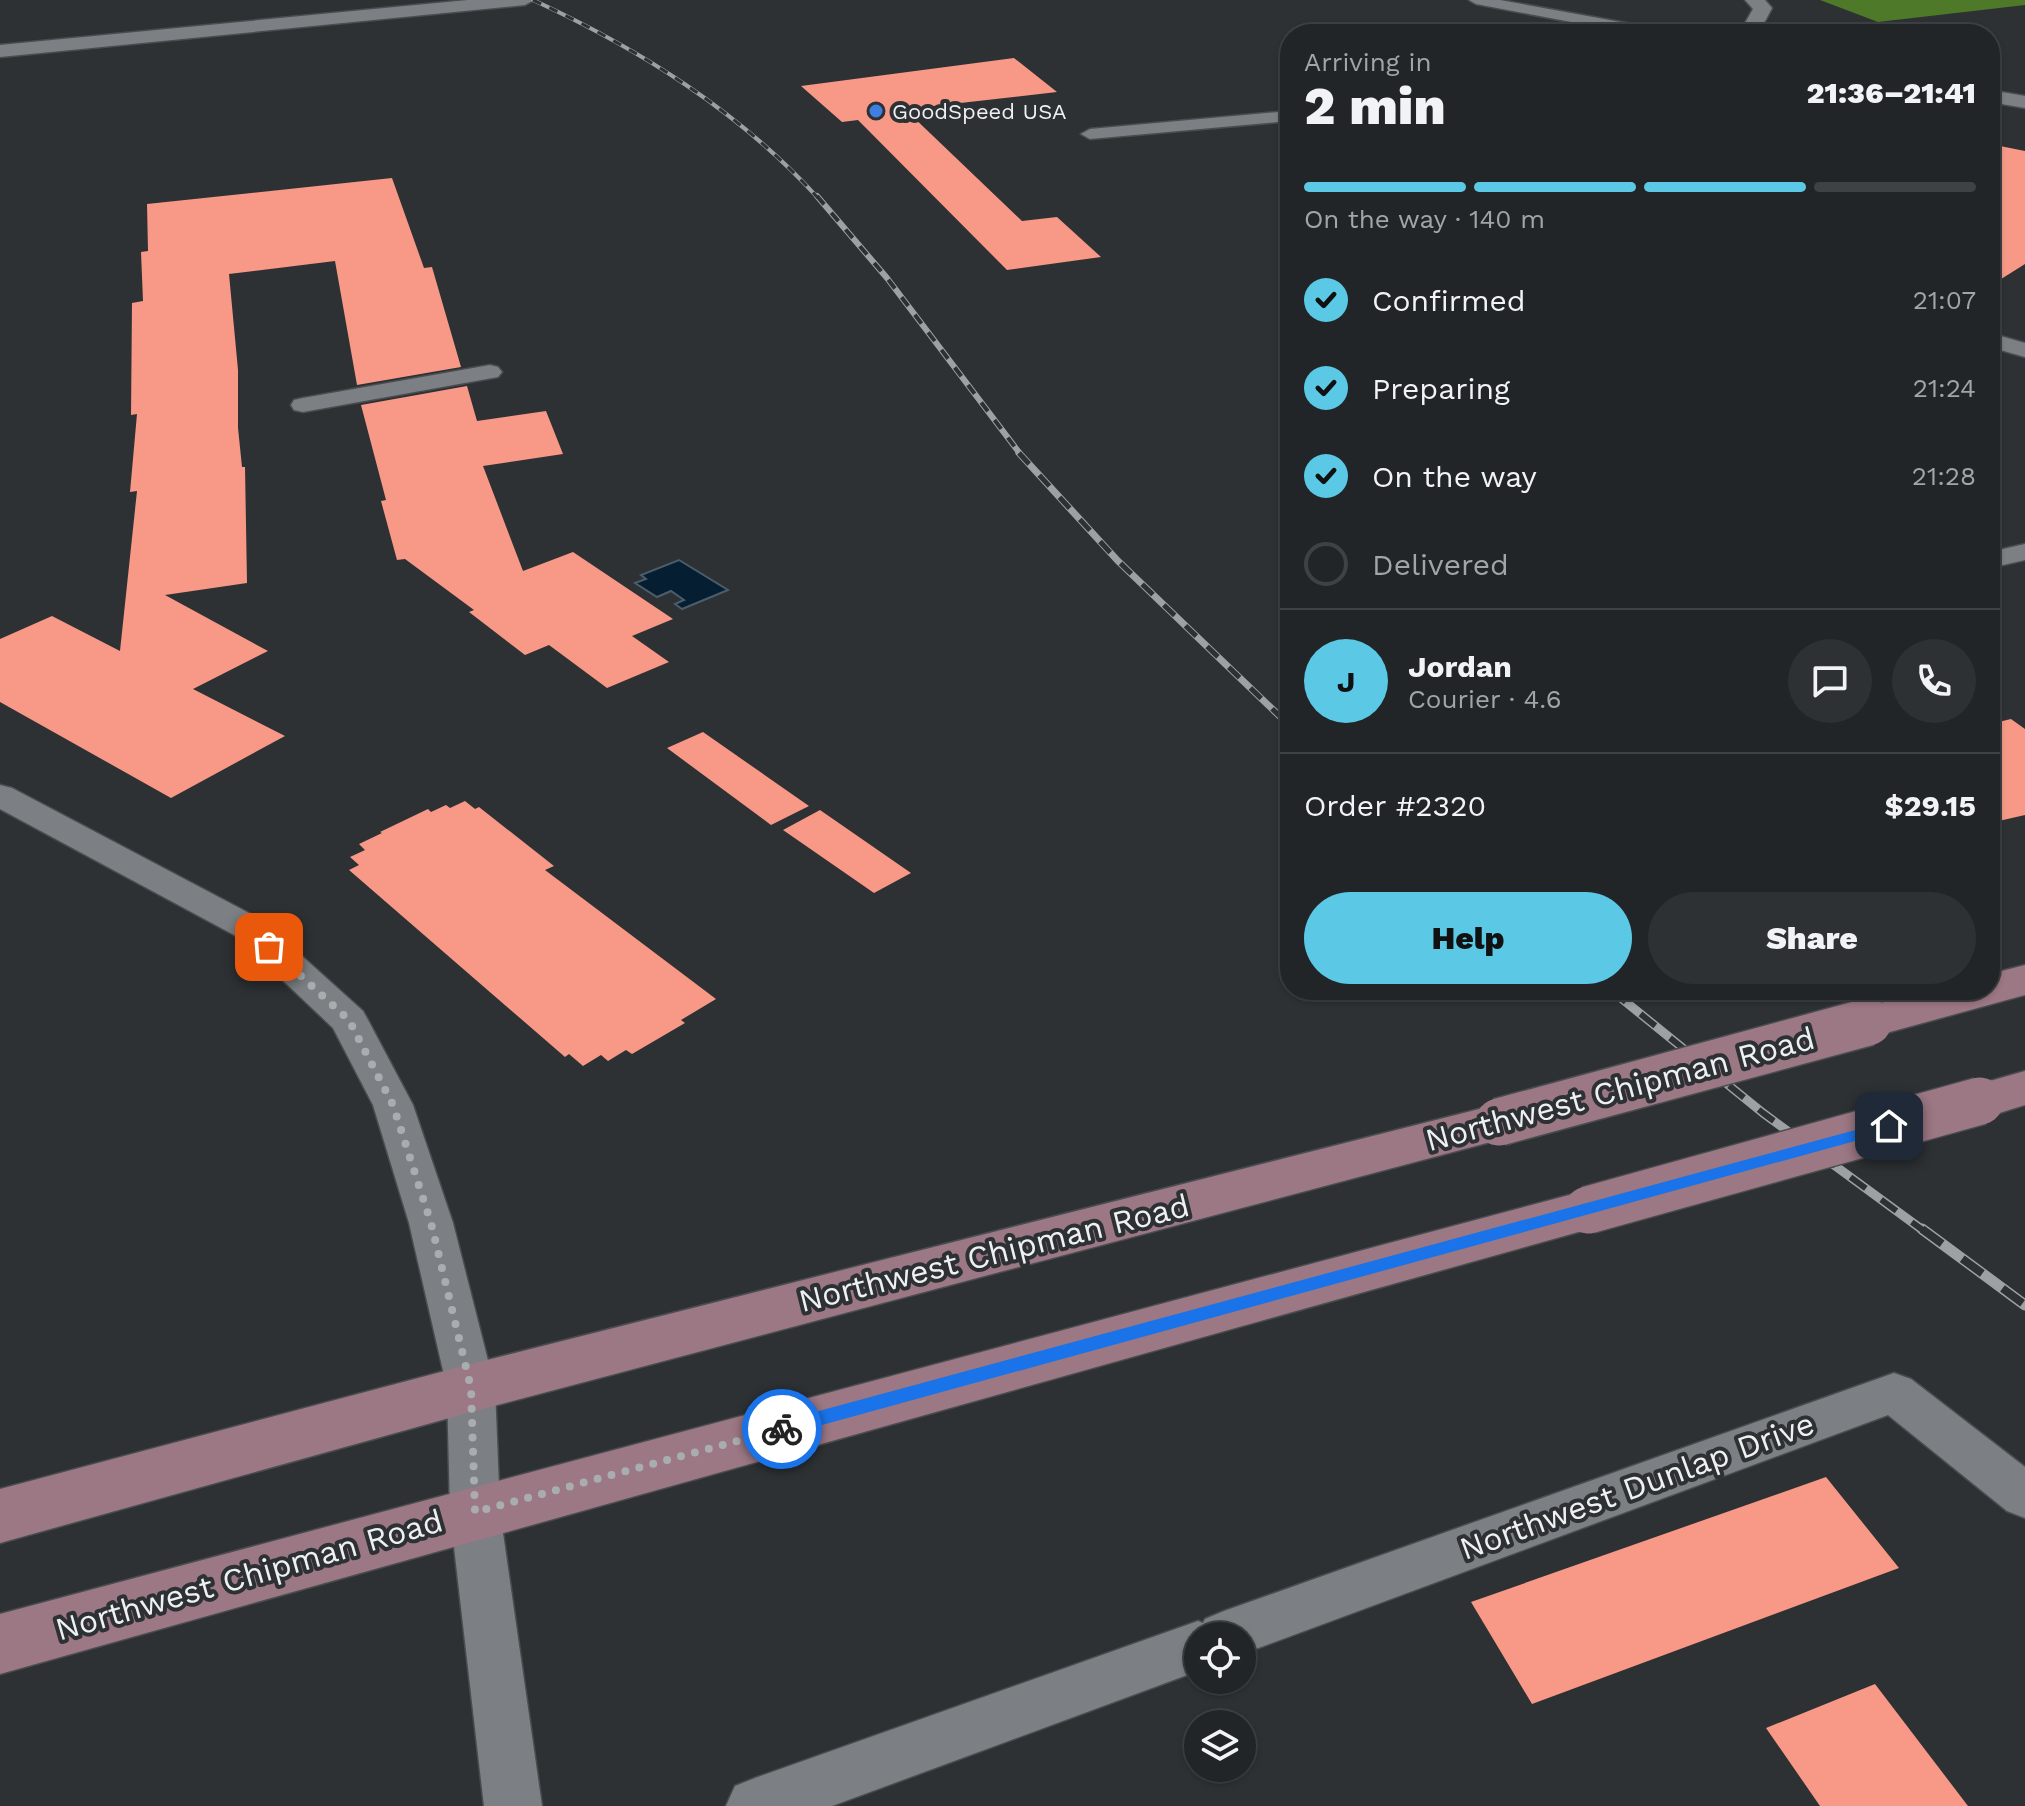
<!DOCTYPE html>
<html lang="en">
<head>
<meta charset="utf-8">
<style>
  :root { --surface:#222527; --page:#2e3133; --text:#f1f3f6; --muted:#a2a5a7; --line:#3f4244; --accent:#5bc8e6 }
  body { margin:0; font-family:"Work Sans",sans-serif; background:var(--page); color:var(--text); height:100vh; display:flex; flex-direction:column; font-size:30px; white-space:nowrap }
  * { box-sizing:border-box; margin:0 }
  p { font-size:26px; color:var(--muted) }
  .icon { flex:none; width:44px; height:44px; fill:none; stroke:currentColor; stroke-width:2; stroke-linecap:round; stroke-linejoin:round }
  .map { position:relative; flex:1; overflow:hidden }
  .panel { position:absolute; left:1280px; top:24px; width:720px; height:976px; display:flex; flex-direction:column; background:var(--surface); border-radius:32px; box-shadow:0 2px 6px #0004,0 0 0 2px var(--line) }
  .panel>* { flex:none }
  .tools { position:absolute; left:1184px; top:1622px; display:grid; gap:16px }
  .tools a { display:grid; place-items:center; width:72px; height:72px; border-radius:50%; background:var(--surface); box-shadow:0 2px 6px #0004,0 0 0 2px var(--line); font-size:40px }
  .pin { position:absolute; display:grid; place-items:center; width:68px; height:68px; color:#fff; margin:-34px; border-radius:16px; box-shadow:0 4px 12px #0006 }
  .courier { position:absolute; display:grid; place-items:center; width:80px; height:80px; margin:-40px; border:6px solid #1a73e8; border-radius:50%; background:#fff; color:#222; box-shadow:0 2px 10px #0007 }
  .summary em { font-style:normal; font-weight:800 }
  .summary div { display:flex; flex-direction:column-reverse }
  .summary { display:flex; align-items:center; justify-content:space-between; height:136px; padding:0 24px }
  h1 { font-size:52px; font-weight:800; line-height:60px }
  .bar { display:grid; grid-template-columns:repeat(4,1fr); gap:12px 8px; align-content:center; height:96px; padding:0 24px }
  .bar i { height:10px; border-radius:6px; background:var(--line) }
  .bar .on { background:var(--accent) }
  .bar p { grid-column:span 4 }
  .line { display:flex; align-items:center; gap:20px; padding:0 24px; border-top:2px solid var(--line) }
  .line div { flex:1 }
  .round { display:grid; place-items:center; flex:none; width:84px; height:84px; border-radius:42px; background:var(--page) }
  ol { padding:0 24px; list-style:none }
  li { display:flex; align-items:center; gap:24px; height:88px }
  li p { margin-inline-start:auto }
  li .icon { padding:8px; border-radius:50%; background:var(--accent); color:#111; stroke-width:4 }
  li:last-child { color:var(--muted) }
  li i { width:44px; height:44px; border:4px solid var(--line); border-radius:50% }
  .cta { display:flex; gap:16px; margin-top:auto; padding:16px 24px }
  .cta a { flex:1; height:92px; border-radius:48px; background:var(--accent); color:#111; font-size:32px; font-weight:800; line-height:92px; text-align:center }
  .cta a+a { background:var(--page); color:var(--text) }
  .map>svg:first-child { display:block }
  .forest { fill:#4e7928 }
  .water { fill:#051e31; stroke:#4b5d6b; stroke-width:2 }
  .building { fill:#f89886 }
  .lines { fill:none; stroke-linecap:round; stroke-linejoin:round }
  .minor-casing { stroke:#4a4d4f; stroke-width:3 }
  .tertiary-casing { stroke:#4a4d4f; stroke-width:3 }
  .secondary-casing { stroke:#4a4d4f; stroke-width:3 }
  .minor { fill:#7c8084; fill-rule:evenodd }
  .tertiary { fill:#7c8084; fill-rule:evenodd }
  .secondary { fill:#9c7784; fill-rule:evenodd }
  .rail-far4-casing { stroke:#9ea1a3; stroke-width:4 }
  .rail-far3-casing { stroke:#9ea1a3; stroke-width:6 }
  .rail-far2-casing { stroke:#9ea1a3; stroke-width:7 }
  .rail-far1-casing { stroke:#9ea1a3; stroke-width:9 }
  .rail-casing { stroke:#9ea1a3; stroke-width:11 }
  .rail-far4 { stroke:#2d3134; stroke-width:3; stroke-dasharray:9; stroke-linecap:butt }
  .rail-far3 { stroke:#2d3134; stroke-width:4; stroke-dasharray:11; stroke-linecap:butt }
  .rail-far2 { stroke:#2d3134; stroke-width:5; stroke-dasharray:15; stroke-linecap:butt }
  .rail-far1 { stroke:#2d3134; stroke-width:6; stroke-dasharray:19; stroke-linecap:butt }
  .rail { stroke:#2d3134; stroke-width:8; stroke-dasharray:25; stroke-linecap:butt }
  .secondary-bridge-casing { stroke:#4a4d4f; stroke-width:50; stroke-linecap:butt }
  .secondary-bridge { stroke:#9c7784; stroke-width:47 }
  .route { fill:#1a73e8 }
  .done { stroke:#aaadb0; stroke-width:8; stroke-dasharray:0 14.4 }
  .shop-dot { fill:#3f7fe0; stroke:#2d3134; stroke-width:3 }
  .labels { text-anchor:middle; stroke-width:8; stroke-linejoin:round; paint-order:stroke }
  .far-poi-label { font-size:22px; fill:#eef0f2; stroke:#2d3134; text-anchor:start }
  .near-street-label { font-size:32px; fill:#eef0f2; stroke:#2d3134 }
</style>
</head>
<body>
<div class="map">
<svg width="2025" height="1806" viewBox="0 0 2025 1806">
  <rect width="100%" height="100%" fill="#2d3134"/>
  <path class="forest" d="M1820 0H2025V5L1878 22Z"/>
  <path class="water" d="M679 560 728 590 682 609 675 604 684 600 671 591 657 597 635 583 646 579 641 575Z"/>
  <path class="building" d="M1014 58 1057 92 916 108 920 112 909 113 1022 221 1057 217 1101 257 1007 270 858 120 842 122 801 86Z
    M1990 144 2025 151V264L1990 286Z
    M392 178 424 268 432 267 461 367 357 385 335 261 229 274 238 370V428L242 467H245L247 583 165 595 268 651 193 689 285 736 171 798 0 702V639L52 616 120 651 137 491 130 492 137 414 131 415 132 303 143 301 141 252 148 251 147 204Z
    M467 386 477 421 546 411 563 454 483 466 523 571 573 552 673 619 632 636 669 662 607 688 549 645 525 655 469 612 474 610 405 559 397 560 381 501 386 500 361 405Z
    M2011 719 2025 729V815L1990 823V724Z
    M703 732 809 806 771 825 667 748Z
    M465 801 475 809 479 807 554 866 545 870 716 999 681 1020 685 1023 632 1054 626 1050 608 1061 601 1055 583 1066 569 1054 565 1057 349 870 359 865 350 857 365 850 359 844 382 833 380 832 428 809 431 812 446 805 450 808Z
    M820 810 911 873 874 893 783 830Z
    M1826 1477 1899 1568 1532 1704 1471 1602Z
    M1875 1684 1968 1806H1820L1766 1728Z"/>
  <g class="lines">
    <defs>
      <path id="minor" d="M1469 0H1500L1659 29 1667 34H1634L1476 4Z
        M1290 111V121L1090 139 1081 134 1090 129Z
        M1990 333 2025 343V357L1990 347Z
        M490 365 498 367 502 372 498 377 303 412 294 410 291 405 294 400 303 398Z
        M2025 544V560L1990 568V552Z
        M0 785 12 788 262 920 363 1011 368 1020 413 1105 453 1223 495 1388 500 1512 542 1806H484L450 1512 447 1388 409 1223 373 1105 333 1028 236 936 0 809Z
        M1894 1373 1911 1379 2025 1467V1518L2007 1511 1888 1415 1242 1654V1636H1198V1671L832 1806H726L735 1786 755 1778 1198 1621 1203 1623 1205 1619 1224 1611Z"/>
      <path id="tertiary" d="M468 0H534L525 5 0 57V45Z
        M1745 0H1765L1772 8C1759 33 1760 34 1731 34L1745 23 1753 9Z
        M1990 90 2025 96V108L1990 102Z"/>
      <path id="secondary" d="M2025 965V995L1868 1038 1851 1033 1844 1022 1851 1011 1928 990H1990V974Z
        M2025 1071V1105L1980 1119 1962 1113 1955 1101 1962 1089Z
        M1499 1104 1517 1109 1524 1122 1517 1135 471 1412 0 1543V1489L471 1364Z
        M1588 1190 1607 1196 1614 1210 1607 1224 0 1674V1614Z"/>
    </defs>
    <use href="#minor" class="minor-casing"/>
    <use href="#tertiary" class="tertiary-casing"/>
    <use href="#secondary" class="secondary-casing"/>
    <use href="#minor" class="minor"/>
    <use href="#tertiary" class="tertiary"/>
    <use href="#secondary" class="secondary"/>
    <defs>
      <path id="rail-far4" d="M533 0C639 49 739 111 818 198"/>
      <path id="rail-far3" d="M817 196 887 278 1021 455"/>
      <path id="rail-far2" d="M1019 453 1118 561 1290 726"/>
      <path id="rail-far1" d="M1611 990 1763 1113 1924 1231"/>
      <path id="rail" d="M1922 1229 2025 1305"/>
    </defs>
    <use href="#rail-far4" class="rail-far4-casing"/>
    <use href="#rail-far3" class="rail-far3-casing"/>
    <use href="#rail-far2" class="rail-far2-casing"/>
    <use href="#rail-far1" class="rail-far1-casing"/>
    <use href="#rail" class="rail-casing"/>
    <use href="#rail-far4" class="rail-far4"/>
    <use href="#rail-far3" class="rail-far3"/>
    <use href="#rail-far2" class="rail-far2"/>
    <use href="#rail-far1" class="rail-far1"/>
    <use href="#rail" class="rail"/>
    <defs>
      <path id="secondary-bridge" d="M1499 1122 1868 1022
        M1588 1210 1980 1101"/>
    </defs>
    <use href="#secondary-bridge" class="secondary-bridge-casing"/>
    <use href="#secondary-bridge" class="secondary-bridge"/>
  </g>
  <path class="route" d="M1889 1121 1895 1123V1130L782 1436 773 1429 782 1421Z"/>
  <g class="lines">
    <path class="done" d="M269 947 349 1020 393 1105 431 1223 471 1388 475 1512 782 1429"/>
  </g>
  <circle class="shop-dot" cx="876" cy="111" r="8"/>
  <g class="labels">
    <g class="far-poi-label">
      <text x="892" y="119">GoodSpeed USA</text>
    </g>
    <g class="near-street-label">
      <text transform="translate(1620 1089) rotate(-15)" y="11">Northwest Chipman Road</text>
      <text transform="translate(994 1253) rotate(-14)" y="11">Northwest Chipman Road</text>
      <text transform="translate(1637 1486) rotate(-20)" y="11">Northwest Dunlap Drive</text>
      <text transform="translate(249 1575) rotate(-16)" y="11">Northwest Chipman Road</text>
    </g>
  </g>
</svg>
<div class="tools">
<a><svg class="icon" aria-label="locate" viewBox="0 0 24 24"><circle cx="12" cy="12" r="6"/><path d="M12 2v4M12 18v4M2 12h4M18 12h4"/></svg></a>
<a><svg class="icon" aria-label="layers" viewBox="0 0 24 24"><path d="M12 4l9 5-9 5-9-5zM3 14l9 5 9-5"/></svg></a>
</div>
<div class="pin" style="left:269px;top:947px;background:#ea580c"><svg class="icon" aria-label="bag" viewBox="0 0 24 24"><path d="M5 8h14l-1 12H6zM9 8a3 3 0 0 1 6 0"/></svg></div>
<div class="pin" style="left:1889px;top:1126px;background:#1f2937"><svg class="icon" aria-label="home" viewBox="0 0 24 24"><path d="M3 11l9-7 9 7M6 9v11h12V9"/></svg></div>
<div class="courier" style="left:782px;top:1429px"><svg class="icon" aria-label="bike" viewBox="0 0 24 24"><circle cx="6" cy="16" r="4"/><circle cx="18" cy="16" r="4"/><path d="M6 16l4-8h5l3 8M10 8l3 8H6M13 5h3"/></svg></div>
<section class="panel">
<div class="summary"><div><h1>2 min</h1><p>Arriving in</p></div><em>21:36–21:41</em></div>
<div class="bar"><i class="on"></i><i class="on"></i><i class="on"></i><i></i><p>On the way · 140 m</p></div>
<ol>
<li><svg class="icon" aria-label="check" viewBox="0 0 24 24"><path d="M5 12l5 5 9-10"/></svg>Confirmed<p>21:07</p></li>
<li><svg class="icon" aria-label="check" viewBox="0 0 24 24"><path d="M5 12l5 5 9-10"/></svg>Preparing<p>21:24</p></li>
<li><svg class="icon" aria-label="check" viewBox="0 0 24 24"><path d="M5 12l5 5 9-10"/></svg>On the way<p>21:28</p></li>
<li><i></i>Delivered</li>
</ol>
<div class="line" style="height:144px"><b class="round" style="background:var(--accent);color:#111">J</b><div><b>Jordan</b><p>Courier · 4.6</p></div><a class="round"><svg class="icon" aria-label="chat" viewBox="0 0 24 24"><path d="M4 5h16v11H9l-5 4z"/></svg></a><a class="round"><svg class="icon" aria-label="phone" viewBox="0 0 24 24"><path d="M5 4h4l2 5-3 2q2 4 5 5l2-3 5 2v4C11 20 4 13 5 4z"/></svg></a></div>
<div class="line" style="height:104px"><div>Order #2320</div><b>$29.15</b></div>
<div class="cta"><a>Help</a><a>Share</a></div>
</section>
</div>
</body>
</html>
